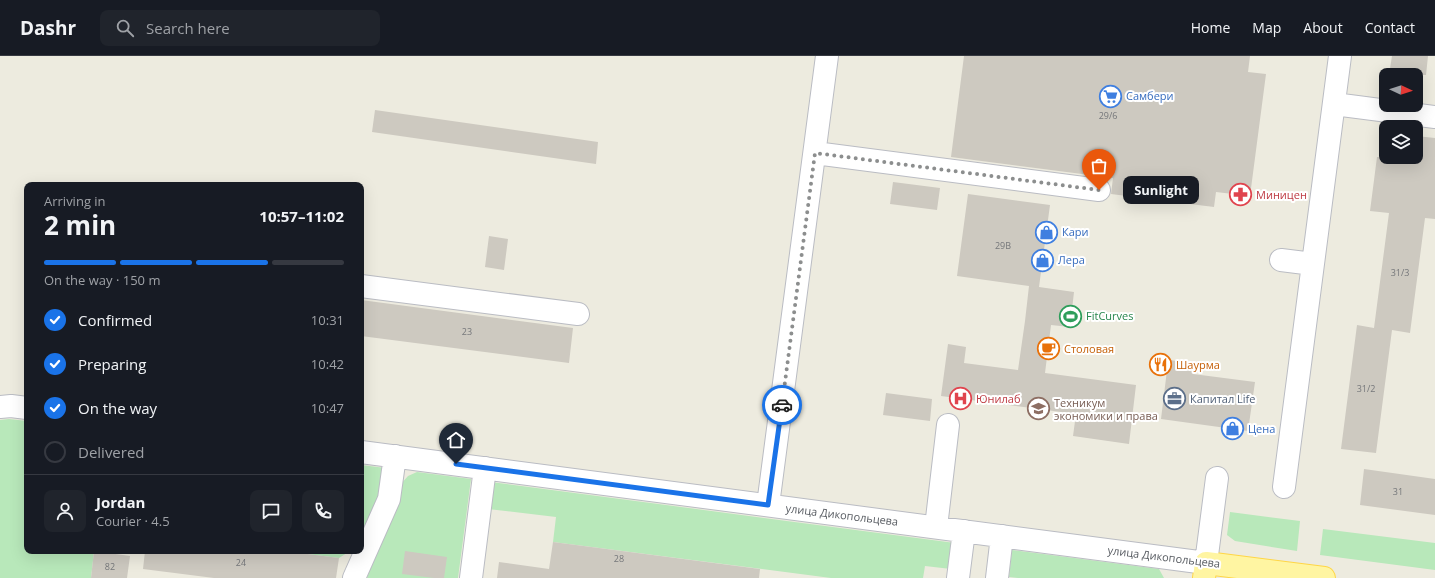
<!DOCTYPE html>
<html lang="en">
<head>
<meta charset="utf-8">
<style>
  :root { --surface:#171b24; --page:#20242c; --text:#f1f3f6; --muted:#9ea1a6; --line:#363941; --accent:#1a73e8 }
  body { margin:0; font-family:"Open Sans",sans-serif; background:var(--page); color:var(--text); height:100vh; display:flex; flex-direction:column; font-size:15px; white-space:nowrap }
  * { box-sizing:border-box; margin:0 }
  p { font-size:13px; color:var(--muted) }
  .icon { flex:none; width:22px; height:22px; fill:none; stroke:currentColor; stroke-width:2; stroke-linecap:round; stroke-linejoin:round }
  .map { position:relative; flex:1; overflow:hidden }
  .side { position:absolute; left:24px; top:126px; width:340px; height:372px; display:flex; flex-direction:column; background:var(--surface); border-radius:8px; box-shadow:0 4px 16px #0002 }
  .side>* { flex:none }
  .needle { width:26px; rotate:94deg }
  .buttons { position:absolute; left:1379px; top:12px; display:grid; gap:8px }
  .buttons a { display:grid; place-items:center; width:44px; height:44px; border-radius:8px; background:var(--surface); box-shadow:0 4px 16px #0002; font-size:20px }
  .pin { position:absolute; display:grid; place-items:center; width:34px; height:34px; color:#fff; margin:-41px -17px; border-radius:50% 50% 50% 0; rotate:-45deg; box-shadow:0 0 4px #0007 }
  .pin .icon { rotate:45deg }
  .courier { position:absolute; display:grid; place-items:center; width:40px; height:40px; margin:-20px; border:3px solid #1a73e8; border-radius:50%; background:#fff; color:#222; box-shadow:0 1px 5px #0007 }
  .bubble { position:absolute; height:28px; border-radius:8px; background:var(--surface); box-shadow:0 4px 16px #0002; font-size:13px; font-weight:700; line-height:28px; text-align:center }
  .overview em { font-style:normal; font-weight:700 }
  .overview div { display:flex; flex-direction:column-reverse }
  .overview { display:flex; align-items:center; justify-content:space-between; height:68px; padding:0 20px }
  h1 { font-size:26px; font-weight:700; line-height:30px }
  .bar { display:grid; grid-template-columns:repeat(4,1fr); gap:6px 4px; align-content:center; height:48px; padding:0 20px }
  .bar i { height:5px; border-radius:3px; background:var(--line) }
  .bar .selected { background:var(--accent) }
  .bar p { grid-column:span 4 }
  .line { display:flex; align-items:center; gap:10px; padding:0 20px; border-top:1px solid var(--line) }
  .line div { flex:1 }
  .round { display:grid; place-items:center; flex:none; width:42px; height:42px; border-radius:8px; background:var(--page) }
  ol { padding:0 20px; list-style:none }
  li { display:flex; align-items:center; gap:12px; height:44px }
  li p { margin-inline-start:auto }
  li .icon { padding:4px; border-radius:50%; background:var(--accent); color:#fff; stroke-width:4 }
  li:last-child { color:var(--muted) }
  li i { width:22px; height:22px; border:2px solid var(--line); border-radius:50% }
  header { display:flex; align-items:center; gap:24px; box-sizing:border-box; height:56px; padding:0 20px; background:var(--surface); border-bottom:1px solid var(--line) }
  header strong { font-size:19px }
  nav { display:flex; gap:22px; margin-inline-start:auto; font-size:14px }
  .search { width:280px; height:36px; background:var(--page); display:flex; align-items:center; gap:10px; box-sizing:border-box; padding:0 14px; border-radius:8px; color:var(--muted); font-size:15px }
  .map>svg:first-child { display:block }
  .green { fill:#b8e8ba }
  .building { fill:#cdc9c0 }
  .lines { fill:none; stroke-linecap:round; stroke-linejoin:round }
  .minor-casing { stroke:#babcc3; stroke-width:24 }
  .major-casing { stroke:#ffd646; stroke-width:24 }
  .minor { stroke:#fff; stroke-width:22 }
  .major { stroke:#fff5a2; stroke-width:22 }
  .done { stroke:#8c8e8e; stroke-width:4; stroke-dasharray:0 7.2 }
  .route { stroke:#1a73e8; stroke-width:5 }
  .labels { text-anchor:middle; stroke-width:4; stroke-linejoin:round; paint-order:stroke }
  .number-label { font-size:9px; fill:#75777a }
  .shop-label { font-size:11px; fill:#366cbe; stroke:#fff; text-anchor:start }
  .health-label { font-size:11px; fill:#be3a42; stroke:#fff; text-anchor:start }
  .leisure-label { font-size:11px; fill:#27864d; stroke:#fff; text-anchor:start }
  .food-label { font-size:11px; fill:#c56008; stroke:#fff; text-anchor:start }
  .service-label { font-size:11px; fill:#4e5e75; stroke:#fff; text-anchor:start }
  .education-label { font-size:11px; fill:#785e54; stroke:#fff; text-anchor:start }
  .street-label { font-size:11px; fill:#585c62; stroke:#fff }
</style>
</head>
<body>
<header>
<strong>Dashr</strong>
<div class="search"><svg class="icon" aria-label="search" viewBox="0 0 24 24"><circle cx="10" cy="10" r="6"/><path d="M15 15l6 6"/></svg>Search here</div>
<nav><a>Home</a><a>Map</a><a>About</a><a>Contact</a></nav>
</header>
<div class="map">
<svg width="1435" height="522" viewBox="0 0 1435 522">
  <rect width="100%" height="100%" fill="#edebdf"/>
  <path class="green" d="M9 363 27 365V495H94L91 522H0V364Z
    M361 409 386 412 384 431 361 488Z
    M417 416 471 423 458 522H367L400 429 408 420Z
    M491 426 955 487 951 513 925 510 923 522H831L553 486 556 461 488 453Z
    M1230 456 1300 465 1297 495 1235 485 1227 479Z
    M1323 473 1435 487V514L1320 499Z
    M1012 494 1159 513 1164 522H1018L1009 521Z
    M284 495H350L339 502Z"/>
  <path class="building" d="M964 0H1250L1248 16 1266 18 1250 140 1216 136 1214 151 1111 138 1113 122 951 101Z
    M1392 0H1428L1426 19H1389Z
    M375 54 598 86 596 108 372 76Z
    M1416 80 1435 82V163L1425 162 1410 277 1392 274 1376 397 1341 393 1357 269 1374 272 1389 157 1370 155 1377 101H1416Z
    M893 126 940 132 937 154 890 148Z
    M968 138 1050 149 1039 231 1074 236 1070 271 1051 269 1045 317 1136 329 1129 388 1073 380 1076 358 941 340 948 288 966 291 964 307 1018 314 1025 265 1029 230 957 220Z
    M489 180 508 183 504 214 485 211Z
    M361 244 573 272 569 307 361 280Z
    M1170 304 1195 308 1193 318 1255 326 1248 375 1161 363 1168 306H1170Z
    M886 337 932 343 930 365 883 359Z
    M1364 413 1435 423V459L1360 449Z
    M553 486 760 513 759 522H497L499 506 549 513Z
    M94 495 130 500 127 522H91Z
    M145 495H284L339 502 336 522H214L143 513Z
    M405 495 447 501 444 522H434L402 518Z"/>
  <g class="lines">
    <defs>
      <path id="minor" d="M1334 48 1435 61
        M815 97 1099 134
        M1281 204 1313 208
        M361 230 578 258
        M0 351 11 350 27 352
        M361 396 1206 507 1217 422
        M1284 431 1340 0
        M768 449 827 0
        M936 471 948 369
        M354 522 389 443 395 400
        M471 522 485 412
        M958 522 964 475
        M997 522 1002 480"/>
      <path id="major" d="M1204 522 1206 507 1324 522"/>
    </defs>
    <use href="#minor" class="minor-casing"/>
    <use href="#major" class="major-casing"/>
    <use href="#minor" class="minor"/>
    <use href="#major" class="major"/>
  </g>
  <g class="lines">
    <path class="done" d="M782 349 815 97 1099 134"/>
    <path class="route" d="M456 408 768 449 782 349"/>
  </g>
  <defs>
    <symbol id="supermarket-ring" viewBox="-11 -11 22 22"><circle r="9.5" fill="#fff" stroke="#3f7fe0" stroke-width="1.5"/><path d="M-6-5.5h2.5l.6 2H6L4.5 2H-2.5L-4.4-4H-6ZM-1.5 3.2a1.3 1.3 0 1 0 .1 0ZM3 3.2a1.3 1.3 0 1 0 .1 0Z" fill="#3f7fe0"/></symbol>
    <symbol id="pharmacy-ring" viewBox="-11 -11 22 22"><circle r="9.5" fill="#fff" stroke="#e0444e" stroke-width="1.5"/><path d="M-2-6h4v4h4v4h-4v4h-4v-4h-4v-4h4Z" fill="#e0444e"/></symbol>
    <symbol id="shop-ring" viewBox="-11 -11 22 22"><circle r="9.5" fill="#fff" stroke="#3f7fe0" stroke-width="1.5"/><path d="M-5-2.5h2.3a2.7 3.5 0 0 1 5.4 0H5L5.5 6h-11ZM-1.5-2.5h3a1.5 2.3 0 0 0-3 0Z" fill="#3f7fe0"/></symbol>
    <symbol id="stadium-ring" viewBox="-11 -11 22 22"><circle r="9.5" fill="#fff" stroke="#2e9e5b" stroke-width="1.5"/><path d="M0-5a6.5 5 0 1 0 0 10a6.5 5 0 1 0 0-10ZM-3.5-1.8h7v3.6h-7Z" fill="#2e9e5b"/></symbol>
    <symbol id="cafe-ring" viewBox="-11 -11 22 22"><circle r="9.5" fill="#fff" stroke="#e8710a" stroke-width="1.5"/><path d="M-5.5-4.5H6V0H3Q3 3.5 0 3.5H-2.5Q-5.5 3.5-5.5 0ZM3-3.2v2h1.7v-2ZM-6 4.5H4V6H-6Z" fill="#e8710a"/></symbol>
    <symbol id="restaurant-ring" viewBox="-11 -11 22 22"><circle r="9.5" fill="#fff" stroke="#e8710a" stroke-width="1.5"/><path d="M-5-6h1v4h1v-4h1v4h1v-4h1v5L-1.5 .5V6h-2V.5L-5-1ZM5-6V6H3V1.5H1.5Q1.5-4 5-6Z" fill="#e8710a"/></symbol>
    <symbol id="hospital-ring" viewBox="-11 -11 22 22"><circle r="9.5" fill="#fff" stroke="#e0444e" stroke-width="1.5"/><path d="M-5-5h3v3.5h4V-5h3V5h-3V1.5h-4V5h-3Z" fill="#e0444e"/></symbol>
    <symbol id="office-ring" viewBox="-11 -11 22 22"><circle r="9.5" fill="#fff" stroke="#5c6f8a" stroke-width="1.5"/><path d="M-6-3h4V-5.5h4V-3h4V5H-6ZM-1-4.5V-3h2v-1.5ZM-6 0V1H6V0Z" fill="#5c6f8a"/></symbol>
    <symbol id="university-ring" viewBox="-11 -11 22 22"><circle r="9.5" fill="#fff" stroke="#8d6e63" stroke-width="1.5"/><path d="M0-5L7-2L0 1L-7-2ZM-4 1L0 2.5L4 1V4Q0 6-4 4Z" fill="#8d6e63"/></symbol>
  </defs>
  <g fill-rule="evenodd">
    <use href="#supermarket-ring" x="1098" y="28" width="25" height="25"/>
    <use href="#pharmacy-ring" x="1228" y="126" width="25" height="25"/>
    <use href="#shop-ring" x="1034" y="164" width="25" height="25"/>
    <use href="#shop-ring" x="1030" y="192" width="25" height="25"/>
    <use href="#stadium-ring" x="1058" y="248" width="25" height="25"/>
    <use href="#cafe-ring" x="1036" y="280" width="25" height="25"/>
    <use href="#restaurant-ring" x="1148" y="296" width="25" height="25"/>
    <use href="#hospital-ring" x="948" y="330" width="25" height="25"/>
    <use href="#office-ring" x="1162" y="330" width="25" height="25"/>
    <use href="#university-ring" x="1026" y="340" width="25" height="25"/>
    <use href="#shop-ring" x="1220" y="360" width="25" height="25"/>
  </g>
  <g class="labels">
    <g class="number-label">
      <text x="1108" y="63">29/6</text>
      <text x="1003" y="193">29В</text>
      <text x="1400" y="220">31/3</text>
      <text x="467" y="279">23</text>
      <text x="1366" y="336">31/2</text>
      <text x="1398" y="439">31</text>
      <text x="619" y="506">28</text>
      <text x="241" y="510">24</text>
      <text x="110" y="514">82</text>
    </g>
    <g class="shop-label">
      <text x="1126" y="44">Самбери</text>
      <text x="1062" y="180">Кари</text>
      <text x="1058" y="208">Лера</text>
      <text x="1248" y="377">Цена</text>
    </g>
    <g class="health-label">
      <text x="1256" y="143">Миницен</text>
      <text x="976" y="347">Юнилаб</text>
    </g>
    <g class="leisure-label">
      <text x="1086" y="264">FitCurves</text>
    </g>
    <g class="food-label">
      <text x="1064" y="297">Столовая</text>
      <text x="1176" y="313">Шаурма</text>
    </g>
    <g class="service-label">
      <text x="1190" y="347">Капитал Life</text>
    </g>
    <g class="education-label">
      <text x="1054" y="351">Техникум<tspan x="1054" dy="13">экономики и права</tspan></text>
    </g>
    <g class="street-label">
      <text transform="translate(842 459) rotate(7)" y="4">улица Дикопольцева</text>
      <text transform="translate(1164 501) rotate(7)" y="4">улица Дикопольцева</text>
    </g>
  </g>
</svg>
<div class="buttons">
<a><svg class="needle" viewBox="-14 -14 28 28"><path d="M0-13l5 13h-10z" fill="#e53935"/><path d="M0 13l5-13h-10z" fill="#9ea1a6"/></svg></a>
<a><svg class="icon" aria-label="layers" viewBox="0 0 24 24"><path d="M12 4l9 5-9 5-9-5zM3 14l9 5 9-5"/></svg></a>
</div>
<div class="pin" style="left:1099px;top:134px;background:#ea580c"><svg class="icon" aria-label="bag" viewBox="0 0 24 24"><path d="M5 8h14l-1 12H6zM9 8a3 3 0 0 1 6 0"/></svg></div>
<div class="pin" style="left:456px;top:408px;background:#1f2937"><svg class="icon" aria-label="home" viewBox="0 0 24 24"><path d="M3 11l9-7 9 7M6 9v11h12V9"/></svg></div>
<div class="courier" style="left:782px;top:349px"><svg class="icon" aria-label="car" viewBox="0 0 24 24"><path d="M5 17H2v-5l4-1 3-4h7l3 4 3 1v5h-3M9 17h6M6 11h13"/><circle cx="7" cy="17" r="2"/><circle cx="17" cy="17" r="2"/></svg></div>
<div class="bubble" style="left:1123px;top:120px;width:76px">Sunlight</div>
<section class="side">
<div class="overview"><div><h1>2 min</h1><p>Arriving in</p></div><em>10:57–11:02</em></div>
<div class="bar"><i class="selected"></i><i class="selected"></i><i class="selected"></i><i></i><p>On the way · 150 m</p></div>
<ol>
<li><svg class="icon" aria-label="check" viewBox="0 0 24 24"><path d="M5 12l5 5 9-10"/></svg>Confirmed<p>10:31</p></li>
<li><svg class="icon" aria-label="check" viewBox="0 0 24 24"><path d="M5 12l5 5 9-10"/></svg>Preparing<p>10:42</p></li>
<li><svg class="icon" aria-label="check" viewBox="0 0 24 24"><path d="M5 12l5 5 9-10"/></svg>On the way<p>10:47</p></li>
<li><i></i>Delivered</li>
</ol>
<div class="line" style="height:72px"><a class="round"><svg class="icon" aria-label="person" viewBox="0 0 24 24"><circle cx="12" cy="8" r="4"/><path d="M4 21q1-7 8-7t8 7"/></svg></a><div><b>Jordan</b><p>Courier · 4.5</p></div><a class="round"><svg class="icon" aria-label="chat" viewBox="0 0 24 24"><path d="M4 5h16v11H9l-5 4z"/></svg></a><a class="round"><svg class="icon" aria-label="phone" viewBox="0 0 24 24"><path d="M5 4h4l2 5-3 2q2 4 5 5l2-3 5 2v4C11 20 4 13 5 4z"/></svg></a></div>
</section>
</div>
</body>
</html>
